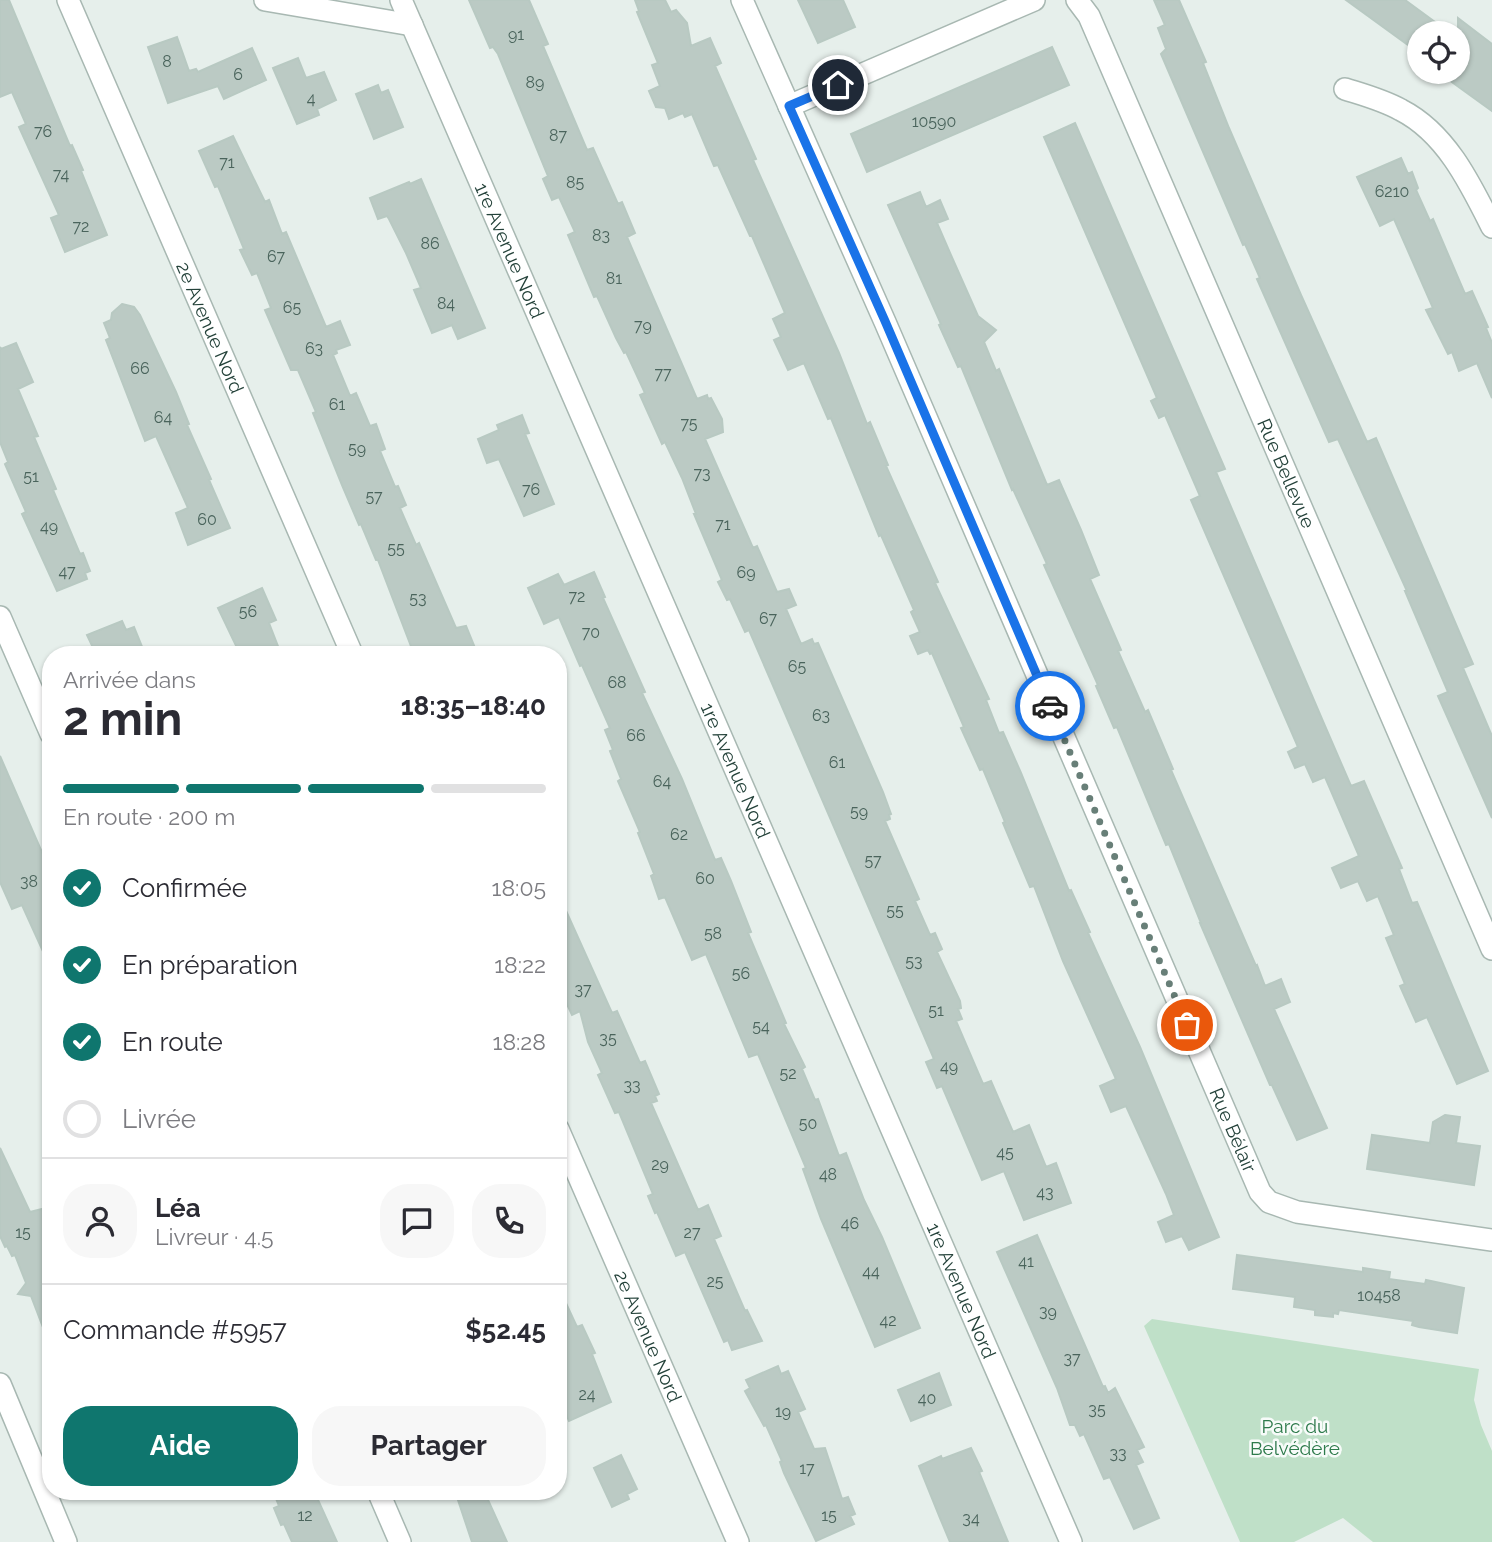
<!DOCTYPE html>
<html lang="fr">
<head>
<meta charset="utf-8">
<style>
  :root { --surface:#fff; --page:#f7f7f7; --text:#2b2b33; --muted:#7c7c81; --line:#e1e1e2; --accent:#0f766e }
  body { margin:0; font-family:Raleway,sans-serif; background:var(--page); color:var(--text); height:100vh; display:flex; flex-direction:column; font-size:26px; white-space:nowrap }
  * { box-sizing:border-box; margin:0 }
  p { font-size:23px; color:var(--muted) }
  .icon { flex:none; width:38px; height:38px; fill:none; stroke:currentColor; stroke-width:2; stroke-linecap:round; stroke-linejoin:round }
  .map { position:relative; flex:1; overflow:hidden }
  .drawer { position:absolute; left:42px; top:646px; width:525px; height:854px; display:flex; flex-direction:column; background:var(--surface); border-radius:28px; box-shadow:0 2px 5px #0004 }
  .drawer>* { flex:none }
  .fabs { position:absolute; left:1407px; top:21px; display:grid; gap:14px }
  .fabs a { display:grid; place-items:center; width:63px; height:63px; border-radius:50%; background:var(--surface); box-shadow:0 2px 5px #0004; font-size:35px }
  .pin { position:absolute; display:grid; place-items:center; width:60px; height:60px; color:#fff; margin:-30px; border:4px solid #fff; border-radius:50%; box-shadow:0 2px 7px #0007 }
  .courier { position:absolute; display:grid; place-items:center; width:70px; height:70px; margin:-35px; border:5px solid #1a73e8; border-radius:50%; background:#fff; color:#222; box-shadow:0 2px 9px #0007 }
  .overview em { font-style:normal; font-weight:700 }
  .overview div { display:flex; flex-direction:column-reverse }
  .overview { display:flex; align-items:center; justify-content:space-between; height:119px; padding:0 21px }
  h1 { font-size:46px; font-weight:700; line-height:52px }
  .bar { display:grid; grid-template-columns:repeat(4,1fr); gap:10px 7px; align-content:center; height:84px; padding:0 21px }
  .bar i { height:9px; border-radius:5px; background:var(--line) }
  .bar .selected { background:var(--accent) }
  .bar p { grid-column:span 4 }
  .line { display:flex; align-items:center; gap:18px; padding:0 21px; border-top:2px solid var(--line) }
  .line div { flex:1 }
  .round { display:grid; place-items:center; flex:none; width:74px; height:74px; border-radius:28px; background:var(--page) }
  ol { padding:0 21px; list-style:none }
  li { display:flex; align-items:center; gap:21px; height:77px }
  li p { margin-inline-start:auto }
  li .icon { padding:7px; border-radius:50%; background:var(--accent); color:#fff; stroke-width:4 }
  li:last-child { color:var(--muted) }
  li i { width:38px; height:38px; border:4px solid var(--line); border-radius:50% }
  .button { display:flex; gap:14px; margin-top:auto; padding:14px 21px }
  .button a { flex:1; height:80px; border-radius:28px; background:var(--accent); color:#fff; font-size:28px; font-weight:700; line-height:80px; text-align:center }
  .button a+a { background:var(--page); color:var(--text) }
  .map>svg:first-child { display:block }
  .green { fill:#bfe0c8 }
  .building { fill:#bbcac4; stroke:#b8c9c2; stroke-width:2 }
  .lines { fill:none; stroke-linecap:round; stroke-linejoin:round }
  .street-casing { stroke:#a8b8b2; stroke-width:24 }
  .street { stroke:#fff; stroke-width:21 }
  .done { stroke:#687f78; stroke-width:7; stroke-dasharray:0 12.6 }
  .route { stroke:#1a73e8; stroke-width:9 }
  .labels { text-anchor:middle; stroke-width:5; stroke-linejoin:round; paint-order:stroke }
  .number-label { font-size:16px; fill:#4a645c }
  .street-label { font-size:19px; fill:#24423a; stroke:#f7fbf9 }
  .park-label { font-size:19px; fill:#2d7a4b; stroke:#f7fbf9 }
</style>
</head>
<body>
<div class="map">
<svg width="1492" height="1542" viewBox="0 0 1492 1542">
  <rect width="100%" height="100%" fill="#e6efeb"/>
  <path class="green" d="M1152 1319 1479 1369 1474 1400 1481 1425 1492 1451V1542H1373L1343 1518 1294 1542H1240L1144 1326Z"/>
  <path class="building" d="M0 0H9L70 146 72 145 83 170 81 171 107 235 65 252 51 218 59 215 19 127 26 124 12 92 0 97Z
    M469 0H529L548 44 543 46 587 150 593 148 618 204 622 202 635 233 627 237 697 399 707 395 708 399 711 398 722 419 723 432 705 439 753 548 757 546 777 592 789 589 796 605 786 609 801 644 812 639 814 644 818 643 883 792 891 814 889 815 890 819 885 821 919 899 915 901 930 935 935 933 942 949 937 952 960 1001 961 1008 958 1009 962 1019 956 1021 983 1084 991 1081 1013 1132 1029 1125 1046 1167 1056 1163 1071 1203 1024 1220 1004 1171 982 1180 942 1086 937 1088 926 1062 934 1059 749 630 745 632 730 599 727 600 718 582 722 580 694 514H696L682 478 665 442 662 444 640 395 645 393 626 352 624 353 616 338 597 296 594 297 568 235 575 232 559 197 552 200 543 179 548 176 514 93 498 54 493 47 490 48Z
    M635 0H665L671 12 676 10 687 23 691 46 710 38 721 63 715 66 756 159 753 160 839 353 867 424 870 422 888 465 886 466 938 582 935 583 989 699 986 700 999 733 1003 732 1021 773 1069 891 1071 890 1090 932 1088 933 1140 1047 1219 1237 1189 1250 1182 1236 1166 1242 1158 1222 1174 1215 1166 1194 1126 1106 1111 1112 1100 1086 1116 1079 1063 961 1034 886 1030 887 1003 823 1005 822 983 769 980 770 961 728 964 727 932 653 930 654 928 650 918 654 910 636 920 632 911 612 914 610 881 535 879 536 831 418 828 419 804 363 788 370 774 340 781 337 773 319 785 313 752 236H750L718 165 714 166 692 114 685 117 683 113 669 119 665 108 656 107 649 91 660 86 652 65 658 63 637 12 639 11Z
    M798 0H843L855 27 818 43Z
    M1154 0H1179L1206 62 1203 63 1229 128 1301 295 1367 442 1376 438 1473 664 1463 668 1492 736V818L1438 696 1448 692 1405 591H1407L1338 439 1329 442 1257 279 1260 278 1245 244 1243 245 1161 54 1166 49 1158 28 1165 25Z
    M1346 0H1405L1450 33H1419V53Z
    M1458 18 1492 44V111L1438 72H1458Z
    M177 37 189 71 196 69 198 72 252 48 266 80 224 99 218 86 168 103 148 47Z
    M1052 47 1069 85 867 172 851 134Z
    M298 58 306 78 324 72 336 100 317 109 319 115 297 124 273 68Z
    M378 85 381 93 388 90 403 127 374 139 356 94Z
    M1075 123 1225 469 1216 472 1325 726 1351 786 1364 781 1402 868 1399 869 1412 903 1417 902 1488 1071 1457 1084 1427 1017 1416 1022 1400 986 1405 984 1386 938 1394 935 1378 896 1367 901 1358 881 1341 888 1332 868 1359 856 1325 777 1313 782 1305 764 1295 768 1288 752 1298 747 1191 500 1200 496 1165 415 1159 418 1151 401 1157 398 1044 137Z
    M233 136 265 202 269 200 282 234 286 232 326 327 340 321 350 345 336 350 337 353 333 355 350 396 356 393 370 426 376 424 385 449 380 451 395 487 398 486 406 505 400 508 416 545 419 543 456 628 466 626 475 648 460 654H414L378 560H376L361 524 359 525 342 485 313 413 316 412 298 370H291L265 310 271 308 257 273 252 275 240 250 244 249 218 186 215 187 199 151Z
    M1401 158 1408 174 1412 172 1418 188 1416 190 1430 221 1433 219 1465 294 1472 291 1488 327 1486 328 1492 343V398L1477 363 1459 371 1452 352 1448 354 1426 310 1433 308 1394 219 1380 226 1357 177Z
    M421 179 485 328 458 339 452 325 432 333 414 290 421 288 406 253 389 219 387 216 378 219 370 198 409 182 410 184Z
    M920 192 926 207 940 200 948 219 937 223 954 262 978 316 996 330 984 342 996 371 999 369 1047 485 1059 480 1081 530 1099 575 1090 579 1121 650 1118 651 1145 712 1148 710 1173 769 1171 770 1256 966 1257 965 1265 986 1281 979 1290 1002 1274 1009 1327 1128 1297 1140 1272 1085H1270L1200 923H1201L1169 844 1166 845 1117 727 1114 728 1096 686 1098 685 1044 565 1047 564 1013 489 1012 490 961 366 958 367 939 325 941 324 888 205Z
    M122 304 134 307 140 315 176 392 189 424 187 425 211 479 209 480 230 528 188 545 176 513 188 508 156 436 145 441 106 340 110 338 104 323 111 320 112 313Z
    M16 343 33 382 18 389 38 436 34 437 56 489 53 490 80 554 83 553 90 571 85 573 87 579 57 591 22 514 26 512 5 464 8 462 0 442V347L1 349Z
    M522 415 529 433 525 434 554 504 524 516 499 459 487 463 478 439 499 430 497 425Z
    M594 572 605 597 603 598 645 692 642 693 682 779 715 860 721 858 731 881 751 932 748 933 786 1023 784 1024 805 1067 802 1069 815 1100 818 1099 839 1156 846 1153 864 1200 882 1237 920 1328 875 1347 821 1219 803 1169 806 1168 758 1054 749 1057 706 954 692 960 665 897 659 899 651 876 654 874 638 833 640 832 618 781 621 779 610 751 613 750 605 730 610 728 582 665 580 666 559 617 544 624 528 588 558 574 564 585Z
    M262 588 276 620 269 623 281 654H240L218 608Z
    M122 621 126 630 134 627 145 654H96L87 635Z
    M0 756 51 873V969L22 905 12 909 0 882Z
    M558 893 612 1013 617 1011 640 1063 645 1061 659 1094 655 1096 657 1101 651 1103 698 1210 708 1205 721 1236 714 1239 745 1311 747 1310 762 1341 732 1350 728 1340 724 1342 685 1252 676 1256 657 1212 655 1213 648 1196 653 1194 619 1112 615 1113 598 1075 602 1073 588 1042 580 1011 572 1015 558 985Z
    M1445 1115 1460 1117 1456 1143 1480 1146 1474 1185 1367 1169 1372 1135 1430 1143 1433 1122Z
    M0 1148 30 1212 42 1209 50 1227 45 1230 51 1242V1343H49L31 1296 18 1294 26 1283 15 1255 12 1256 7 1246 5 1247 0 1236Z
    M1037 1235 1103 1387 1105 1386 1108 1393 1115 1388 1144 1447 1137 1450 1143 1462 1136 1465 1159 1518 1134 1529 1110 1477 1104 1479 1084 1434 1080 1436 1075 1425H1070L1057 1388 997 1252Z
    M1237 1255 1363 1272V1268L1390 1272 1389 1279 1425 1284 1426 1280 1464 1288 1457 1333 1419 1327 1412 1325 1413 1321 1339 1310 1338 1314 1333 1313V1317L1315 1315V1310L1294 1307 1295 1297 1233 1289Z
    M558 1286 577 1327 582 1325 595 1353 592 1354 611 1402 569 1421 558 1396Z
    M778 1366 781 1374 788 1371 800 1398 805 1409 798 1412 814 1449 825 1448 842 1499 848 1497 855 1514 850 1516 854 1524 816 1541 784 1473 780 1462 782 1461 766 1425 764 1426 745 1391 750 1388 746 1380Z
    M939 1373 951 1405 911 1421 898 1390Z
    M971 1448 982 1471 979 1472 1008 1542H950L940 1518 919 1466 941 1456 942 1459Z
    M621 1455 637 1489 627 1494 629 1499 612 1507 594 1468Z
    M273 1491H314L337 1542H292L284 1524 281 1525 274 1508 279 1506Z
    M455 1491H484L507 1542H472Z"/>
  <g class="lines">
    <defs>
      <g id="street">
        <path id="s1" d="M68 0 352 654"/>
        <path d="M265 0 412 25"/>
        <path id="s2" d="M401 0 1071 1542"/>
        <path id="s3" d="M742 0 885 322 1260 1192 1269 1202 1297 1212 1492 1240"/>
        <path id="s4" d="M1077 0 1089 16 1492 949"/>
        <path d="M1345 89C1364 95 1383 100 1401 110 1446 133 1470 183 1492 227"/>
        <path d="M789 106 1034 0"/>
        <path d="M0 617 51 734"/>
        <path id="s5" d="M558 1129 738 1542"/>
        <path d="M0 1384 66 1542"/>
        <path d="M378 1491 400 1542"/>
      </g>
    </defs>
    <use href="#street" class="street-casing"/>
    <use href="#street" class="street"/>
  </g>
  <g class="lines">
    <path class="done" d="M1050 706 1187 1025"/>
    <path class="route" d="M838 85 789 106 885 321 1050 706"/>
  </g>
  <g class="labels">
    <g class="number-label">
      <text x="516" y="40">91</text>
      <text x="167" y="67">8</text>
      <text x="238" y="80">6</text>
      <text x="535" y="88">89</text>
      <text x="311" y="104">4</text>
      <text x="934" y="127">10590</text>
      <text x="43" y="137">76</text>
      <text x="558" y="141">87</text>
      <text x="227" y="168">71</text>
      <text x="61" y="180">74</text>
      <text x="575" y="188">85</text>
      <text x="1392" y="197">6210</text>
      <text x="81" y="232">72</text>
      <text x="601" y="241">83</text>
      <text x="430" y="249">86</text>
      <text x="276" y="262">67</text>
      <text x="614" y="284">81</text>
      <text x="446" y="309">84</text>
      <text x="292" y="313">65</text>
      <text x="643" y="331">79</text>
      <text x="314" y="354">63</text>
      <text x="140" y="374">66</text>
      <text x="663" y="379">77</text>
      <text x="337" y="410">61</text>
      <text x="163" y="423">64</text>
      <text x="689" y="429">75</text>
      <text x="357" y="454">59</text>
      <text x="702" y="479">73</text>
      <text x="31" y="482">51</text>
      <text x="531" y="495">76</text>
      <text x="374" y="502">57</text>
      <text x="207" y="525">60</text>
      <text x="723" y="530">71</text>
      <text x="49" y="532">49</text>
      <text x="396" y="554">55</text>
      <text x="67" y="577">47</text>
      <text x="746" y="578">69</text>
      <text x="577" y="602">72</text>
      <text x="418" y="604">53</text>
      <text x="248" y="617">56</text>
      <text x="768" y="624">67</text>
      <text x="591" y="638">70</text>
      <text x="797" y="672">65</text>
      <text x="617" y="688">68</text>
      <text x="821" y="721">63</text>
      <text x="636" y="741">66</text>
      <text x="837" y="768">61</text>
      <text x="662" y="787">64</text>
      <text x="859" y="817">59</text>
      <text x="679" y="840">62</text>
      <text x="873" y="866">57</text>
      <text x="705" y="884">60</text>
      <text x="29" y="887">38</text>
      <text x="895" y="916">55</text>
      <text x="713" y="939">58</text>
      <text x="914" y="967">53</text>
      <text x="741" y="979">56</text>
      <text x="583" y="995">37</text>
      <text x="936" y="1016">51</text>
      <text x="761" y="1032">54</text>
      <text x="608" y="1044">35</text>
      <text x="949" y="1072">49</text>
      <text x="788" y="1079">52</text>
      <text x="632" y="1091">33</text>
      <text x="808" y="1129">50</text>
      <text x="1005" y="1158">45</text>
      <text x="660" y="1170">29</text>
      <text x="828" y="1180">48</text>
      <text x="1045" y="1198">43</text>
      <text x="850" y="1229">46</text>
      <text x="23" y="1238">15</text>
      <text x="692" y="1238">27</text>
      <text x="1026" y="1267">41</text>
      <text x="871" y="1277">44</text>
      <text x="715" y="1287">25</text>
      <text x="1379" y="1301">10458</text>
      <text x="1048" y="1317">39</text>
      <text x="888" y="1326">42</text>
      <text x="1072" y="1364">37</text>
      <text x="587" y="1400">24</text>
      <text x="927" y="1404">40</text>
      <text x="1097" y="1415">35</text>
      <text x="783" y="1417">19</text>
      <text x="1118" y="1459">33</text>
      <text x="807" y="1474">17</text>
      <text x="305" y="1521">12</text>
      <text x="829" y="1521">15</text>
      <text x="971" y="1524">34</text>
    </g>
    <g class="street-label">
      <text dy="7" stroke="none"><textPath href="#s2" startOffset="273">1re Avenue Nord</textPath></text>
      <text dy="7" stroke="none"><textPath href="#s1" startOffset="357">2e Avenue Nord</textPath></text>
      <text dy="7" stroke="none"><textPath href="#s4" startOffset="518">Rue Bellevue</textPath></text>
      <text dy="7" stroke="none"><textPath href="#s2" startOffset="840">1re Avenue Nord</textPath></text>
      <text dy="7" stroke="none"><textPath href="#s3" startOffset="1232">Rue Bélair</textPath></text>
      <text dy="7" stroke="none"><textPath href="#s2" startOffset="1407">1re Avenue Nord</textPath></text>
      <text dy="7" stroke="none"><textPath href="#s5" startOffset="226">2e Avenue Nord</textPath></text>
    </g>
    <g class="park-label">
      <text x="1295" y="1433">Parc du<tspan x="1295" dy="22">Belvédère</tspan></text>
    </g>
  </g>
</svg>
<div class="fabs">
<a><svg class="icon" aria-label="locate" viewBox="0 0 24 24"><circle cx="12" cy="12" r="6"/><path d="M12 2v4M12 18v4M2 12h4M18 12h4"/></svg></a>
</div>
<div class="pin" style="left:1187px;top:1025px;background:#ea580c"><svg class="icon" aria-label="bag" viewBox="0 0 24 24"><path d="M5 8h14l-1 12H6zM9 8a3 3 0 0 1 6 0"/></svg></div>
<div class="pin" style="left:838px;top:85px;background:#1f2937"><svg class="icon" aria-label="home" viewBox="0 0 24 24"><path d="M3 11l9-7 9 7M6 9v11h12V9"/></svg></div>
<div class="courier" style="left:1050px;top:706px"><svg class="icon" aria-label="car" viewBox="0 0 24 24"><path d="M5 17H2v-5l4-1 3-4h7l3 4 3 1v5h-3M9 17h6M6 11h13"/><circle cx="7" cy="17" r="2"/><circle cx="17" cy="17" r="2"/></svg></div>
<section class="drawer">
<div class="overview"><div><h1>2 min</h1><p>Arrivée dans</p></div><em>18:35–18:40</em></div>
<div class="bar"><i class="selected"></i><i class="selected"></i><i class="selected"></i><i></i><p>En route · 200 m</p></div>
<ol>
<li><svg class="icon" aria-label="check" viewBox="0 0 24 24"><path d="M5 12l5 5 9-10"/></svg>Confirmée<p>18:05</p></li>
<li><svg class="icon" aria-label="check" viewBox="0 0 24 24"><path d="M5 12l5 5 9-10"/></svg>En préparation<p>18:22</p></li>
<li><svg class="icon" aria-label="check" viewBox="0 0 24 24"><path d="M5 12l5 5 9-10"/></svg>En route<p>18:28</p></li>
<li><i></i>Livrée</li>
</ol>
<div class="line" style="height:126px"><a class="round"><svg class="icon" aria-label="person" viewBox="0 0 24 24"><circle cx="12" cy="8" r="4"/><path d="M4 21q1-7 8-7t8 7"/></svg></a><div><b>Léa</b><p>Livreur · 4.5</p></div><a class="round"><svg class="icon" aria-label="chat" viewBox="0 0 24 24"><path d="M4 5h16v11H9l-5 4z"/></svg></a><a class="round"><svg class="icon" aria-label="phone" viewBox="0 0 24 24"><path d="M5 4h4l2 5-3 2q2 4 5 5l2-3 5 2v4C11 20 4 13 5 4z"/></svg></a></div>
<div class="line" style="height:91px"><div>Commande #5957</div><b>$52.45</b></div>
<div class="button"><a>Aide</a><a>Partager</a></div>
</section>
</div>
</body>
</html>
